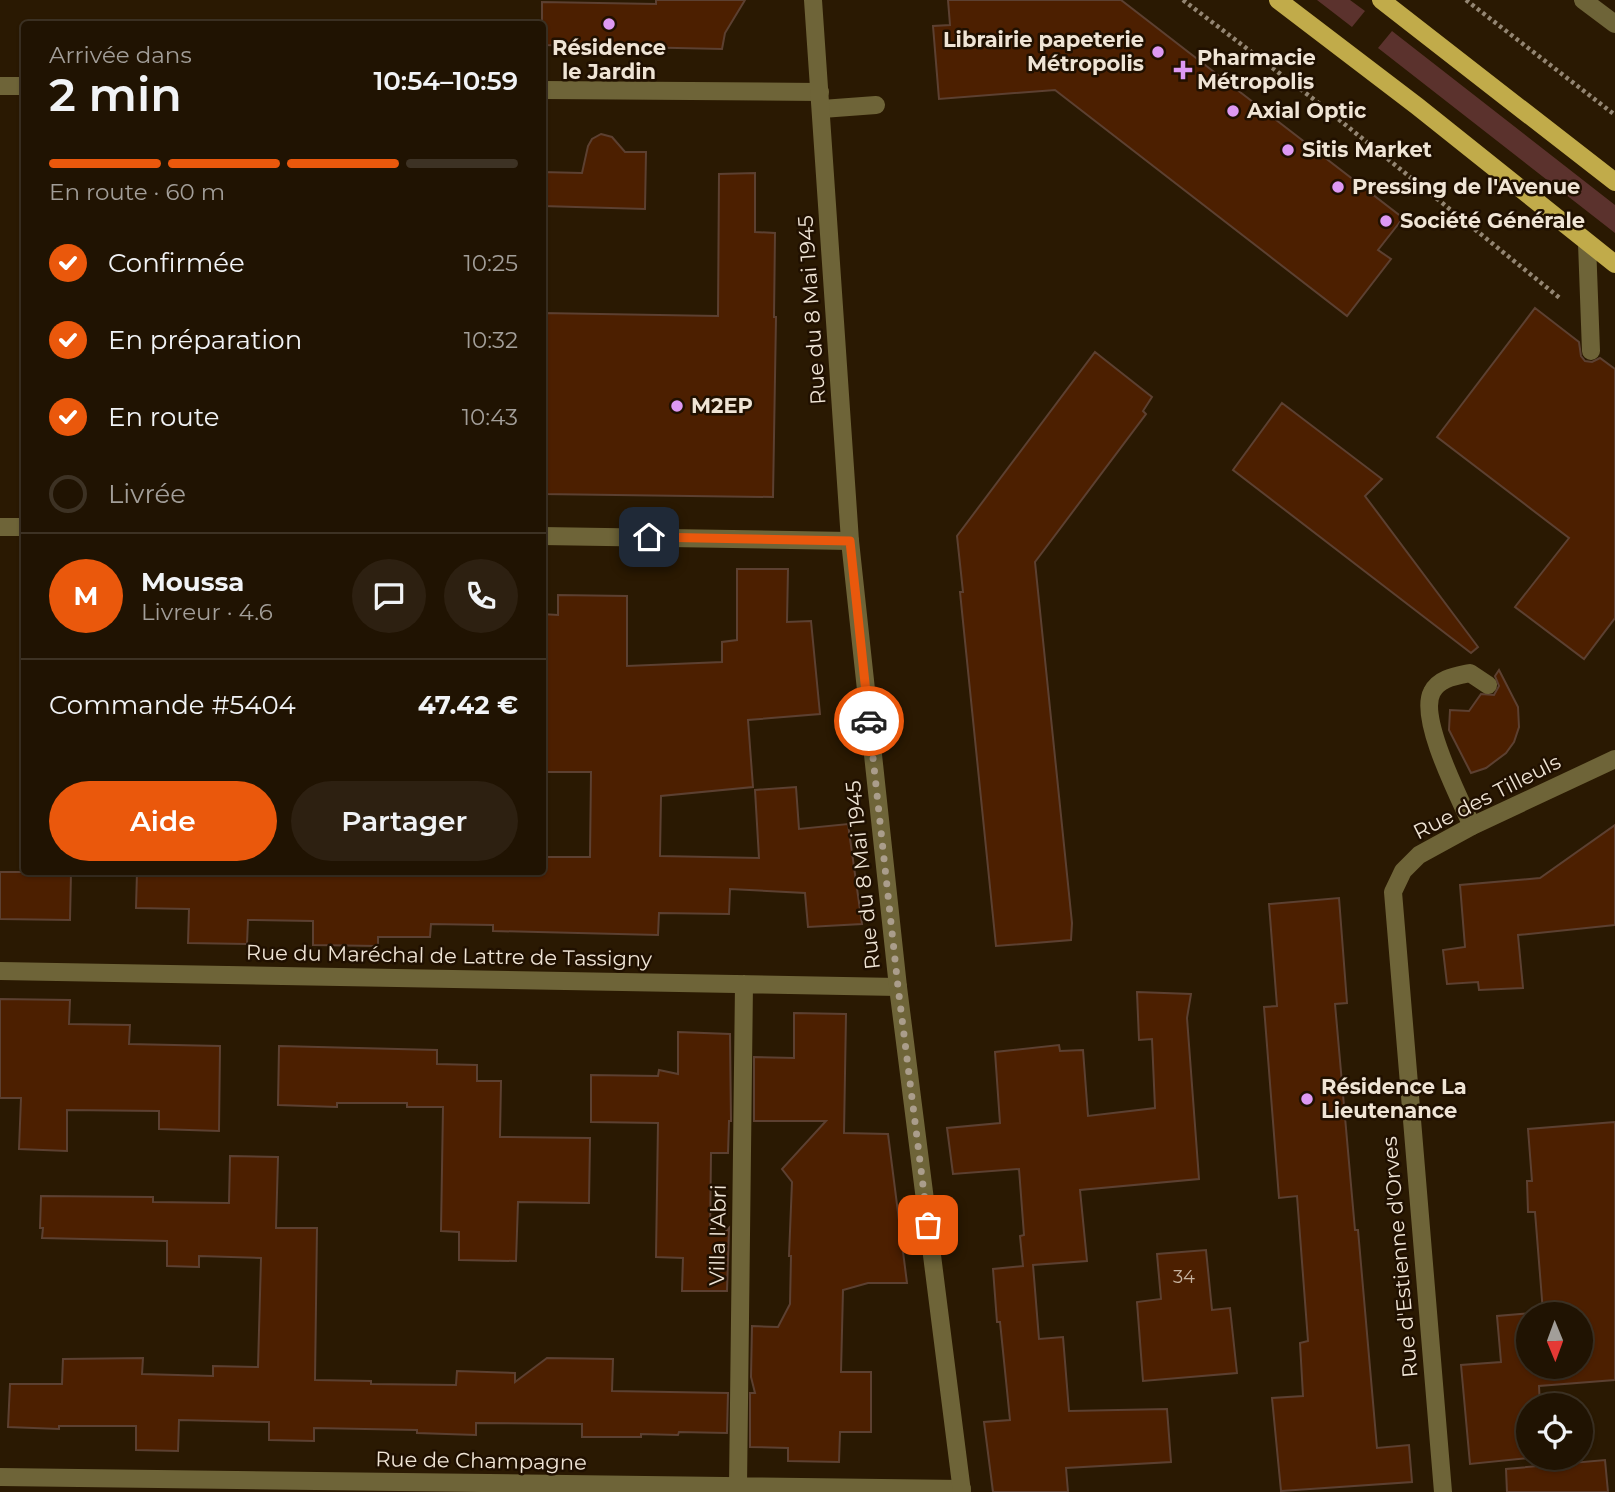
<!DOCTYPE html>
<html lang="fr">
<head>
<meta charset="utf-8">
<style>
  :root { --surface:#201302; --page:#2d2011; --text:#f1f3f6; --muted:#a29e99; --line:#3d3224; --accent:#ea580c }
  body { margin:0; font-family:Montserrat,sans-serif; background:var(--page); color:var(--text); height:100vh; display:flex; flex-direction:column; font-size:26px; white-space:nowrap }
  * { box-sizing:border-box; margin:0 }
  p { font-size:23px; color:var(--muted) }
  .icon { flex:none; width:38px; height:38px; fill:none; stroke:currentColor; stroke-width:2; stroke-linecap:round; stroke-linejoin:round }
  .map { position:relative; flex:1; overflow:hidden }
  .sheet { position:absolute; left:21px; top:21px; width:525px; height:854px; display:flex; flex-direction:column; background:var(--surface); border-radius:7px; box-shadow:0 2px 5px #0004,0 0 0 2px var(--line) }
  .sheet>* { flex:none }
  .needle { width:46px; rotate:179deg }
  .tools { position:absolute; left:1516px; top:1302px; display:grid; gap:14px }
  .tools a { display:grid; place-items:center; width:77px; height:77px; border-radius:50%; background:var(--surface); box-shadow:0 2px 5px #0004,0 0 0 2px var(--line); font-size:35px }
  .pin { position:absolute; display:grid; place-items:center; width:60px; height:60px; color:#fff; margin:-30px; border-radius:14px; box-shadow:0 4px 10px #0006 }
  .courier { position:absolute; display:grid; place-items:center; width:70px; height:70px; margin:-35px; border:5px solid #ea580c; border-radius:50%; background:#fff; color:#222; box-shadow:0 2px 9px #0007 }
  .head em { font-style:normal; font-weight:600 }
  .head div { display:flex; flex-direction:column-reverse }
  .head { display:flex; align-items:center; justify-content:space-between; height:119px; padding:0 28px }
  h1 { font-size:46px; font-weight:600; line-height:52px }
  .bar { display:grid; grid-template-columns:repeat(4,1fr); gap:10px 7px; align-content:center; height:84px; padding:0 28px }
  .bar i { height:9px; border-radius:5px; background:var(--line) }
  .bar .selected { background:var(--accent) }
  .bar p { grid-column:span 4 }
  .line { display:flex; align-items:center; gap:18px; padding:0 28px; border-top:2px solid var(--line) }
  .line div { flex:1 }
  .round { display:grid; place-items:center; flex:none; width:74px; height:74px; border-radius:37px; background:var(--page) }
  ol { padding:0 28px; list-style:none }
  li { display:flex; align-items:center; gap:21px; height:77px }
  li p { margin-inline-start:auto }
  li .icon { padding:7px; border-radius:50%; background:var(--accent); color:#fff; stroke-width:4 }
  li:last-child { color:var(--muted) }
  li i { width:38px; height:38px; border:4px solid var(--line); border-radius:50% }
  .action { display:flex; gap:14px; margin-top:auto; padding:14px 28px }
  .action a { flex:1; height:80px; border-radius:42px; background:var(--accent); color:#fff; font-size:28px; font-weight:600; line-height:80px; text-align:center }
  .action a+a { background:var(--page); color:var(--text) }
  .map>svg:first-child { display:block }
  .green { fill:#5b322d }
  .building { fill:#4c1f00; stroke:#5c4031; stroke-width:2; fill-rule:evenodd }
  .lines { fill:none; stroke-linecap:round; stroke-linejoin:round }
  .path { stroke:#948673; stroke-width:4.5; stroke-dasharray:3.5 3.5; stroke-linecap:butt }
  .service { stroke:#6e6438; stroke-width:18 }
  .minor { stroke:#6e6438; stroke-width:18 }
  .tertiary { stroke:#6e6438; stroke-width:18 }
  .primary { stroke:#c1ab4a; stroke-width:18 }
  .done { stroke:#aa9d8b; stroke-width:7; stroke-dasharray:0 12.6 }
  .route { stroke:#ea580c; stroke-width:9 }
  .poi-dot { fill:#dd99f3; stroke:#201000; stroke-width:2.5 }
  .labels { text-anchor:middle; stroke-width:5; stroke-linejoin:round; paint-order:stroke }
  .number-label { font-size:18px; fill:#c6b3a0 }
  .poi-label { font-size:21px; font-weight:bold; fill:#efe4d5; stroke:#201000; text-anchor:start }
  .street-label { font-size:21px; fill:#efe4d5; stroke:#201000 }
</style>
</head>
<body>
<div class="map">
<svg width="1615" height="1492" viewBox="0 0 1615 1492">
  <rect width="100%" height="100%" fill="#2a1902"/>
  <path class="green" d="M1317 0H1350L1365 11 1352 27Z
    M1392 31 1615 205V233L1378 48Z"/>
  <path class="building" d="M656 0H745L725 33 722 49 542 45V2L656 4Z
    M948 0H1121L1403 218 1378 250 1391 259 1347 316 1055 90 939 99 933 26 950 25Z
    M601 134 612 137 625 152H646L645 209 542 206V172L582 173 588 146 592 139Z
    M755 173V232L775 233 774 317H776L773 497 542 494V313L718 316 719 174Z
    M1535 308 1579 342 1581 356 1585 361 1592 362 1600 358 1615 369V618L1584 659 1515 607 1569 538 1437 437Z
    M1095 352 1152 397 1143 411 1146 414 1035 562 1072 923 1071 940 996 946 960 592H963L957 536Z
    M1282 403 1382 479 1365 496 1478 647 1471 653 1233 470Z
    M737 569H788L787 622 811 621 820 714 748 720 753 787 661 796 660 856 759 858 755 790 796 787 799 829 848 824 862 924 808 927 805 893 730 889 729 914 659 913 658 935 493 931V925L431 924 430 937H378V946L313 945V921L248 920 247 944 188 943 189 909 136 908 137 872H544L545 857H590L591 772H542V614L558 615V595L627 596V666L722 662V642L737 640Z
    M1499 670 1518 707 1519 727 1514 742 1506 753 1486 768 1471 773 1449 730 1450 710 1469 711 1481 694 1494 695 1499 686 1495 676Z
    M1615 825V925L1518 935 1523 988 1479 990 1478 982 1447 984 1443 950 1465 947 1460 885 1540 878Z
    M0 872H71L70 920 0 919Z
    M1339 898 1347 1003 1335 1004 1355 1230H1358L1377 1448 1409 1445 1412 1482 1281 1491 1272 1398 1303 1396 1300 1343 1308 1341 1297 1196 1279 1198 1264 1007 1277 1006 1269 904Z
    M1137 992 1191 994 1187 1018 1199 1179 1080 1190 1087 1261 1033 1265 1039 1339 1063 1337 1069 1411 1167 1409 1171 1462 1066 1468 1068 1492H993L984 1422 1010 1420 1000 1322H997L993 1269 1023 1266 1020 1236 1024 1235 1019 1169 953 1174 947 1128 1000 1123 995 1052 1059 1045 1060 1051 1083 1050 1088 1116 1155 1108 1152 1039 1139 1040Z
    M0 999 70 1000 69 1024 130 1025 129 1044 220 1046 219 1131 159 1129V1111L67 1110V1151L19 1149 21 1098H0Z
    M794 1013 846 1014 844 1133 888 1134 907 1283H868L843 1290 841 1372H871V1432H840L839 1462 788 1461V1448L750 1447V1393H755L751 1377 752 1326 778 1327 790 1304 791 1256H789L792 1182 782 1169 826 1121H754V1057L794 1058Z
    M678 1032 730 1034 731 1121H729L728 1153H711L710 1236H721L729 1228 727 1291H682L683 1258 656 1257 658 1123 591 1122V1075L658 1076 659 1070 678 1074Z
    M279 1046 437 1050V1064L477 1065V1081H501L500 1137 590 1138 589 1203 518 1202 516 1261 459 1260V1232L441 1231 443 1107H407V1103H337V1107L278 1105Z
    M1615 1122V1380L1539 1386 1540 1405H1528V1458L1470 1464 1461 1365 1501 1362 1497 1316 1543 1312 1535 1212H1528L1527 1181H1532L1528 1129ZM1528 1314H1580V1367H1528Z
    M230 1156 278 1157 276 1228H317L315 1380 371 1381V1384L456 1385 457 1371 515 1373V1382L547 1358 613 1359 612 1391 728 1393 727 1433 679 1432 678 1435 641 1434V1437H582V1424L476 1423V1435L417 1433V1430L314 1428V1441L269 1440V1422L179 1420 178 1451 136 1450V1426H59V1429L8 1427 10 1384H62L63 1359 143 1358 142 1374 213 1376V1366L258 1367 261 1258 199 1256V1267L167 1266V1241L42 1238 43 1228H40L41 1196 153 1197V1202L229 1203Z
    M1206 1250 1212 1310 1230 1308 1237 1373 1143 1381 1137 1302 1161 1299 1157 1254Z
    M1605 1460 1608 1492H1507L1506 1469Z"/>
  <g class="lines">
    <path class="path" d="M1183 0 1316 101 1561 299
      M1466 0 1615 115"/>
    <path class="service" d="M1583 0 1615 24
      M822 109 876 105
      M1587 243 1591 351
      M1472 826C1460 799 1418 718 1432 692 1439 678 1456 676 1470 673L1488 685"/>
    <path class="minor" d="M0 86H24
      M542 90 820 92
      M0 527H24
      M542 536 850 541
      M0 971 898 987
      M0 1477 962 1489
      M738 1487 744 984
      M1443 1492 1393 892 1403 871 1419 855 1472 826 1615 759"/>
    <path class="tertiary" d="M813 0 850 541 898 987 962 1492"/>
    <path class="primary" d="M1278 0 1417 106 1615 264
      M1381 0 1615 182"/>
  </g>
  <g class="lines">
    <path class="done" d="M869 721 898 987 928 1225"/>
    <path class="route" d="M649 537 850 541 869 721"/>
  </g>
  <g class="poi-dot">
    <circle cx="609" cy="24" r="7"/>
    <circle cx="1158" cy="52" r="7"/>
    <path d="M1179.5 59.5h7v7h7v7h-7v7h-7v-7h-7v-7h7z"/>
    <circle cx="1233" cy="111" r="7"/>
    <circle cx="1288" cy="150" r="7"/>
    <circle cx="1338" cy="187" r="7"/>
    <circle cx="1386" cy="221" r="7"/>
    <circle cx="677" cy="406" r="7"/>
    <circle cx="1307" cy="1099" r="7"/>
  </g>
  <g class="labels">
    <g class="number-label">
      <text x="1184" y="1283">34</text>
    </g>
    <g class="poi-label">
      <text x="1144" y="47" text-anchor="end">Librairie papeterie<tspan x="1144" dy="24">Métropolis</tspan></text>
      <text x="609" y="55" text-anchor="middle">Résidence<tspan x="609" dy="24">le Jardin</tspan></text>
      <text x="1197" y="65">Pharmacie<tspan x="1197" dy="24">Métropolis</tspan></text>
      <text x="1247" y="118">Axial Optic</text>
      <text x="1302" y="157">Sitis Market</text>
      <text x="1352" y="194">Pressing de l'Avenue</text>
      <text x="1400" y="228">Société Générale</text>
      <text x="691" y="413">M2EP</text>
      <text x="1321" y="1094">Résidence La<tspan x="1321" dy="24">Lieutenance</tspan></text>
    </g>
    <g class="street-label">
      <text transform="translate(812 310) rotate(-94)" y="7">Rue du 8 Mai 1945</text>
      <text transform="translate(1487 797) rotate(-27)" y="7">Rue des Tilleuls</text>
      <text transform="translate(863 875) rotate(-96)" y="7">Rue du 8 Mai 1945</text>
      <text transform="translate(449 956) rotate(1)" y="7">Rue du Maréchal de Lattre de Tassigny</text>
      <text transform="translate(718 1235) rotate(-89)" y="7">Villa l'Abri</text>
      <text transform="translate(1400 1257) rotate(-95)" y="7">Rue d'Estienne d'Orves</text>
      <text transform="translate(481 1461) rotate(1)" y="7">Rue de Champagne</text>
    </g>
  </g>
</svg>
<div class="tools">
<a><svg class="needle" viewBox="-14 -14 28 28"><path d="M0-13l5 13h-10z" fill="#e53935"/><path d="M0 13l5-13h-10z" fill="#a29e99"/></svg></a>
<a><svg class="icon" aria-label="locate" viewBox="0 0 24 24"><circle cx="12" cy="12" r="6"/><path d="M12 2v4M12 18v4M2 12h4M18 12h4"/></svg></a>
</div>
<div class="pin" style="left:928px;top:1225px;background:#ea580c"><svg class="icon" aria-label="bag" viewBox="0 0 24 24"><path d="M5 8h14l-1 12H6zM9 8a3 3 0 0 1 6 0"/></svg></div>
<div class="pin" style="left:649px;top:537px;background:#1f2937"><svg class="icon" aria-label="home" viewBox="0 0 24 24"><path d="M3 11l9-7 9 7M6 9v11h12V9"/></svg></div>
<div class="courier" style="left:869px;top:721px"><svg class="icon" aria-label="car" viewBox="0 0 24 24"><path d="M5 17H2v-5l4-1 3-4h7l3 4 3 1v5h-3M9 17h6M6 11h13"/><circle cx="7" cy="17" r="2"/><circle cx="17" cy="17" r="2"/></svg></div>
<section class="sheet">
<div class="head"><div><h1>2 min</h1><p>Arrivée dans</p></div><em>10:54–10:59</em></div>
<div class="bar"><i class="selected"></i><i class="selected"></i><i class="selected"></i><i></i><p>En route · 60 m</p></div>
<ol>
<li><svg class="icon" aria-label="check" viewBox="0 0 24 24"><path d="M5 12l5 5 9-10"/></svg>Confirmée<p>10:25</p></li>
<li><svg class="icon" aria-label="check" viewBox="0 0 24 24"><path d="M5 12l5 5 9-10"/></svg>En préparation<p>10:32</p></li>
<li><svg class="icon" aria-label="check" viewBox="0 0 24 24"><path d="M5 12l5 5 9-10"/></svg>En route<p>10:43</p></li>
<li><i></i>Livrée</li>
</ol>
<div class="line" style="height:126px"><b class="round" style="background:var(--accent);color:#fff">M</b><div><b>Moussa</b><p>Livreur · 4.6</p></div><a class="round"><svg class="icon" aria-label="chat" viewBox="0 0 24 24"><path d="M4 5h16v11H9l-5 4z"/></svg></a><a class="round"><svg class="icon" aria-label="phone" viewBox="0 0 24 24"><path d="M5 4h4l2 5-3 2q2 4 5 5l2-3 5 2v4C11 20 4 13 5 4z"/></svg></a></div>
<div class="line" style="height:91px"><div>Commande #5404</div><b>47.42 €</b></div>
<div class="action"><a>Aide</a><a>Partager</a></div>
</section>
</div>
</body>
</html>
